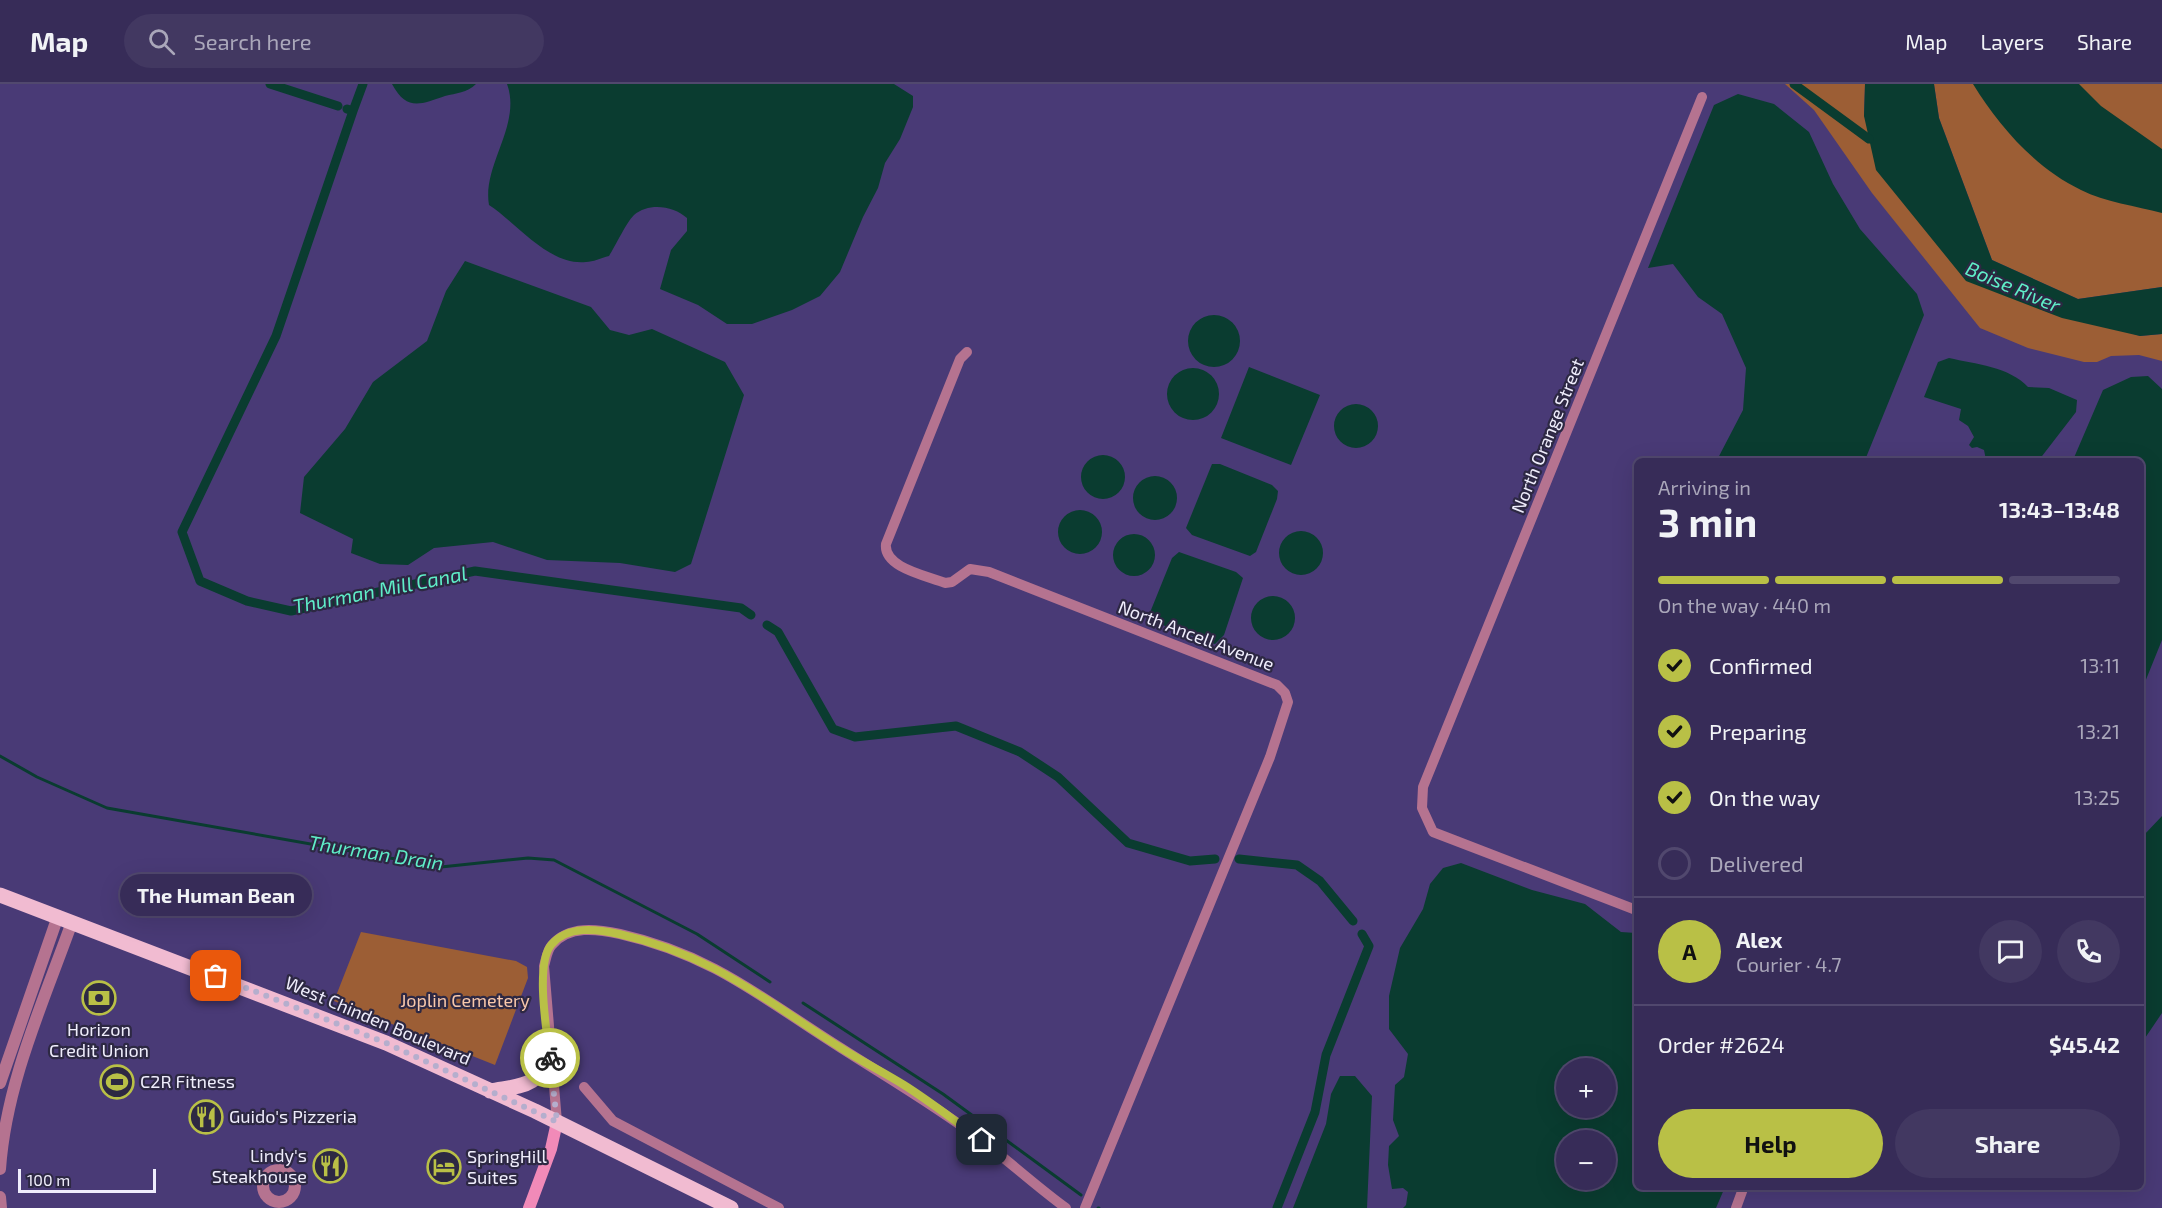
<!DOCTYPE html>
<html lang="en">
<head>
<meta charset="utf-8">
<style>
  :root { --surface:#372c58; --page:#423861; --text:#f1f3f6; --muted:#aaa7ba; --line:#51486e; --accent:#b9c046 }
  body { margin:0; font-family:"Exo 2",sans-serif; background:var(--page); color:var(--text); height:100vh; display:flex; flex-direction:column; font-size:22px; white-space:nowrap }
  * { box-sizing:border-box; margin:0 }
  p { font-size:20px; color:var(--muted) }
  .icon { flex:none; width:33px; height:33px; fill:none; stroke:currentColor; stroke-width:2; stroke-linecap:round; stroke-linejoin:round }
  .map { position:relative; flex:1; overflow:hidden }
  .side { position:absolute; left:1634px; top:374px; width:510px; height:732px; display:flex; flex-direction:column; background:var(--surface); border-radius:9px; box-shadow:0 6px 24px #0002,0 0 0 2px var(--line) }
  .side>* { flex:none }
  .tools { position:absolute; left:1556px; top:974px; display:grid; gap:12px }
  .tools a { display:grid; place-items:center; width:60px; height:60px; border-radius:50%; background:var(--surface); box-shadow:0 6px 24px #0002,0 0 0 2px var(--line); font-size:30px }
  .scale { position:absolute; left:18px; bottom:15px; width:138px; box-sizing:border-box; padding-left:6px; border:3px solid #efedfc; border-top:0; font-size:16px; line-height:21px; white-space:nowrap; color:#efedfc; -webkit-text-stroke:4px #2d2843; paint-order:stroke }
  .pin { position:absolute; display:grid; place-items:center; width:51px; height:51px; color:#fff; margin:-26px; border-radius:12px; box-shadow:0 3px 9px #0006 }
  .courier { position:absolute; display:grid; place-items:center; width:60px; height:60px; margin:-30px; border:4px solid #b9c046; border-radius:50%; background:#fff; color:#222; box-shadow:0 2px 8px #0007 }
  .bubble { position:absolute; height:42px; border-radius:21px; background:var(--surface); box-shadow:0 6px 24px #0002,0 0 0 2px var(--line); font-size:20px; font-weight:700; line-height:42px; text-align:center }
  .headline em { font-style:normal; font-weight:700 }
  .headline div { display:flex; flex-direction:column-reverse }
  .headline { display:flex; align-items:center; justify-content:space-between; height:102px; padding:0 24px }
  h1 { font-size:39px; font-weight:700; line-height:45px }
  .bar { display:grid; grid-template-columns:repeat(4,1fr); gap:9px 6px; align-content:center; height:72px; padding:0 24px }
  .bar i { height:8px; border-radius:4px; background:var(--line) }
  .bar .selected { background:var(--accent) }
  .bar p { grid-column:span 4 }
  .line { display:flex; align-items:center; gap:15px; padding:0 24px; border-top:2px solid var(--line) }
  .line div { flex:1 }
  .round { display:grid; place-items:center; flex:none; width:63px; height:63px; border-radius:32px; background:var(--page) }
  ol { padding:0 24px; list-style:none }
  li { display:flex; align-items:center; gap:18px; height:66px }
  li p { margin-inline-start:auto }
  li .icon { padding:6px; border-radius:50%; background:var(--accent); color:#111; stroke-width:4 }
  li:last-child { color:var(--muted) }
  li i { width:33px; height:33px; border:3px solid var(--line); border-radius:50% }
  .action { display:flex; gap:12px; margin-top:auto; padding:12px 24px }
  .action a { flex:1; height:69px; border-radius:36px; background:var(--accent); color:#111; font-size:24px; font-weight:700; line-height:69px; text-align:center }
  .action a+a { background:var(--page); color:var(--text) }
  header { display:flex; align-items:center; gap:36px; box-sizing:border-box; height:84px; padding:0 30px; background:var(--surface); border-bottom:2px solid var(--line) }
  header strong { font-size:28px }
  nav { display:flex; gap:33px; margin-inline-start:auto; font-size:21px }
  .search { width:420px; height:54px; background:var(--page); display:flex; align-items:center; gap:15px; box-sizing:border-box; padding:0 21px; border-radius:33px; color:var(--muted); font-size:22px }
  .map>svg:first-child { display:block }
  .green { fill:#9c5e35 }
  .water { fill:#0a3c30; fill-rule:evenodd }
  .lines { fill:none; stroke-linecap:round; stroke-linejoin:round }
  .stream { stroke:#0a3c30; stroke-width:3 }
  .canal { stroke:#0a3c30; stroke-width:9 }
  .minor { stroke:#b57390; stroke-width:10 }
  .tertiary { stroke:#b57390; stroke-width:12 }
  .secondary { stroke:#f18ab8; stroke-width:12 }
  .primary { stroke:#f1bbd1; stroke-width:15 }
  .done { stroke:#b5aecd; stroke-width:6; stroke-dasharray:0 10.8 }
  .route { stroke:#b9c046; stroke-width:8 }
  .labels { text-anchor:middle; stroke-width:4.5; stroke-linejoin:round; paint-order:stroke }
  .street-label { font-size:18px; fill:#efedfc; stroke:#2d2843 }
  .park-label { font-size:18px; fill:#f9c8ab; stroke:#2d2843 }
  .poi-label { font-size:18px; fill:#efedfc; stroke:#2d2843; text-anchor:start }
  .water-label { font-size:20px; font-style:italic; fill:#5feec8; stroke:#2d2843 }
</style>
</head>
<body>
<header>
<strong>Map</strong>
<div class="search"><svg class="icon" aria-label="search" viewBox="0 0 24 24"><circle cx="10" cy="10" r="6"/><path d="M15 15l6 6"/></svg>Search here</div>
<nav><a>Map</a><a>Layers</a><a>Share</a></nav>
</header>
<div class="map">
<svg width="2162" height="1124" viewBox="0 0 2162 1124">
  <rect width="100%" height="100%" fill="#493a76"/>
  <path class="green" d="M1785 0H1865L1864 32 1966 196 2140 252 2162 250V277L2139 271 2111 272 2097 278H2084L2028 264 1980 244 1872 109 1814 26Z
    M1934 0H2162V203L2078 215 1992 176 1939 34Z
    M361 848 516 877 527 883 528 894 495 981 334 917Z"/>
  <path class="water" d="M392 0H476C467 9 456 9 445 12 421 20 407 28 392 0Z
    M507 0H894L913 12V23L900 55 885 79 878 104 863 133 840 188 820 212 792 226 752 240H727L698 221 660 205 671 166 687 147V134C674 122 649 118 634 131 626 139 616 161 609 172 601 174 593 178 586 178 549 182 518 140 489 121 482 81 522 41 507 0Z
    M1865 0H1934L1939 34 1992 176 2078 215 2162 203V250L2140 252 2062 234 1966 197 1876 86 1864 32Z
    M1973 0H2079L2101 22 2162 65V129C2136 122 2105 118 2081 106 2035 84 1999 42 1973 0Z
    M1738 10 1774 20 1809 48 1833 100 1860 145 1917 210 1924 231 1865 376H1717L1743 326 1746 284 1722 230 1698 213 1673 180 1648 184 1714 21Z
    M465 177 591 223 610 246 629 251 652 245 725 278 744 311 691 480 675 488 620 479 547 476 493 458 434 464 408 481 380 480 351 469 353 455 300 429 304 393 345 345 373 298 427 257 446 207Z
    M1188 257a26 26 0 1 1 52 0a26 26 0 1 1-52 0Z
    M1949 274C1975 280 2010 283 2028 303L2049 304 2077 316 2076 328 2039 376H1986L1984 366 1977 363 1972 364 1969 361 1974 353 1968 342 1959 336 1961 325 1924 313 1938 278Z
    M1249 283 1320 311 1291 381 1221 354Z
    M1167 310a26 26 0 1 1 52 0a26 26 0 1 1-52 0Z
    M2148 292 2162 305V556L2141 608 2140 376H2073L2103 306 2131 293Z
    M1334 342a22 22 0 1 1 44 0a22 22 0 1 1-44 0Z
    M1081 393a22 22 0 1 1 44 0a22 22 0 1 1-44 0Z
    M1212 380H1220L1272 401 1278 407 1277 415 1256 468 1250 472 1192 451 1186 444Z
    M1133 414a22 22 0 1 1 44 0a22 22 0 1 1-44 0Z
    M1058 448a22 22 0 1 1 44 0a22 22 0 1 1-44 0Z
    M1279 469a22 22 0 1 1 44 0a22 22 0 1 1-44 0Z
    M1113 471a21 21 0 1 1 42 0a21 21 0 1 1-42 0Z
    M1179 468 1236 488 1243 494 1224 551 1215 560 1157 539 1152 534 1151 526 1172 474Z
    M1251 534a22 22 0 1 1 44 0a22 22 0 1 1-44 0Z
    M2162 732V929L2141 960V761L2144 751Z
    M1461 779 1532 806 1585 820 1621 848 1636 849V1102L1725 1103 1716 1124H1403L1406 1121 1408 1108 1403 1104 1392 1105 1388 1081 1389 1062 1399 1052 1393 1036 1395 1001 1404 993 1408 970 1389 945V912L1400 864 1423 825 1430 800 1443 784ZM1566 984H1605V1023H1566ZM1566 1056H1605V1095H1566Z
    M1340 992H1355L1372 1012 1367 1124H1293L1326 1040 1331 1010Z"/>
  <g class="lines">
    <path class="stream" d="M0 672 37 693 107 724 441 783 528 774 554 776 697 850 770 898
      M803 919 943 1010 1081 1111
      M1098 1124H1099"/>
    <path class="canal" d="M270 0 338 22
      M1794 0 1869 55
      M347 25 353 27 276 252 182 448 200 497 247 517 291 527 475 487 741 524 751 531
      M353 27 363 0
      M767 541 778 548 833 645 855 653 956 642 1020 668 1058 693 1128 759 1190 777 1215 775
      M1239 775 1297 781 1320 797 1353 837
      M1277 1124 1315 1028 1326 971 1369 862 1362 850"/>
    <path class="minor" d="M967 268 960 275 886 460C883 484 928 492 945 499L952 498 970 485 989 488 1277 601 1285 609 1288 618 1270 673 1085 1124
      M1636 826 1433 748 1422 724 1423 703 1702 13
      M584 1003 613 1037 779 1124
      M557 1038 544 882C546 876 547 866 552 861 569 841 597 845 620 850 713 871 763 915 841 964 888 994 936 1022 981 1056 1010 1078 1037 1103 1066 1124
      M1736 1124 1744 1102"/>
    <path class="tertiary" d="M0 999 58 832
      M0 1085C6 999 43 919 72 838
      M263 1102a16 16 0 1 1 32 0a16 16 0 1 1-32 0Z
      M0 1113 1 1124"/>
    <path class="secondary" d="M529 1124 551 1065 557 1038"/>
    <path class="primary" d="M0 811 386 959 535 1027 731 1124
      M490 1007C523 1001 538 1004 550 969"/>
  </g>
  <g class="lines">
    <path class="done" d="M216 892 386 959 557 1038 550 974"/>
    <path class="route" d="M550 974C547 949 535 881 551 861 567 841 597 845 619 850 713 871 763 915 841 964 861 977 883 988 904 1001 931 1018 956 1038 982 1056"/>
  </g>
  <defs>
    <symbol id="bank-ring" viewBox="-11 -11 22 22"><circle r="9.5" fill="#2d2843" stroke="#b9c046" stroke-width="1.5"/><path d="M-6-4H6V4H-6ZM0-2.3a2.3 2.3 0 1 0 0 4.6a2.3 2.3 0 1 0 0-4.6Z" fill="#b9c046"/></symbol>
    <symbol id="stadium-ring" viewBox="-11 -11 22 22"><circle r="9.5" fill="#2d2843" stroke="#b9c046" stroke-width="1.5"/><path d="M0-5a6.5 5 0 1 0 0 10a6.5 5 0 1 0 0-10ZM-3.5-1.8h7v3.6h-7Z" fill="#b9c046"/></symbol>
    <symbol id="restaurant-ring" viewBox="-11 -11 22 22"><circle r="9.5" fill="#2d2843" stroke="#b9c046" stroke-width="1.5"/><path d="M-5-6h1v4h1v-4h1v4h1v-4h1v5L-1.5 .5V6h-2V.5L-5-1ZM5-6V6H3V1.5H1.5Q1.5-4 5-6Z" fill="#b9c046"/></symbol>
    <symbol id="hotel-ring" viewBox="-11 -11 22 22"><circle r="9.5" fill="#2d2843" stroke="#b9c046" stroke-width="1.5"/><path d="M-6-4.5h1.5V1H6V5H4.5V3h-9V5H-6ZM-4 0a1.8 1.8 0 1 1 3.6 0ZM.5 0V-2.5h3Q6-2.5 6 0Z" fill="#b9c046"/></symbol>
  </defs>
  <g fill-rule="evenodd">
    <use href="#bank-ring" x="80" y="895" width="38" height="38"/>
    <use href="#stadium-ring" x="98" y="979" width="38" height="38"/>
    <use href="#restaurant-ring" x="187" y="1014" width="38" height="38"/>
    <use href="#restaurant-ring" x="311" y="1063" width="38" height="38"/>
    <use href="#hotel-ring" x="425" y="1064" width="38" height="38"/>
  </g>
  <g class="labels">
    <g class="street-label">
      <text transform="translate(1548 352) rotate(-68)" y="6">North Orange Street</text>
      <text transform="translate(1196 552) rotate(21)" y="6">North Ancell Avenue</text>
      <text transform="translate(378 937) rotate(23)" y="6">West Chinden Boulevard</text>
    </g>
    <g class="park-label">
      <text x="465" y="923">Joplin Cemetery</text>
    </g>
    <g class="poi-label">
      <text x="99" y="952" text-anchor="middle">Horizon<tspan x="99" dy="21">Credit Union</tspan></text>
      <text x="140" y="1004">C2R Fitness</text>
      <text x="229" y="1039">Guido's Pizzeria</text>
      <text x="307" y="1078" text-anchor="end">Lindy's<tspan x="307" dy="21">Steakhouse</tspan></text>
      <text x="467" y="1079">SpringHill<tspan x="467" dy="21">Suites</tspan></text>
    </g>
    <g class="water-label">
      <text transform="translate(2013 203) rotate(23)" y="7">Boise River</text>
      <text transform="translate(380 506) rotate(-11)" y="7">Thurman Mill Canal</text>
      <text transform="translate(376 769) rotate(9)" y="7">Thurman Drain</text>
    </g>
  </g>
</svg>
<div class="tools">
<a>+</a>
<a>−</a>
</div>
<div class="scale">100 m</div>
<div class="pin" style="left:216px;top:892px;background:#ea580c"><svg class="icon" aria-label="bag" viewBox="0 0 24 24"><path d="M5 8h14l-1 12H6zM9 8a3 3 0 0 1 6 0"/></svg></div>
<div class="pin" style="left:982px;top:1056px;background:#1f2937"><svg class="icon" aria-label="home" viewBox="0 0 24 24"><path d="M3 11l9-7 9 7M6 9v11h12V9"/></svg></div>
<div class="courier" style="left:550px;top:974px"><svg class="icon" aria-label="bike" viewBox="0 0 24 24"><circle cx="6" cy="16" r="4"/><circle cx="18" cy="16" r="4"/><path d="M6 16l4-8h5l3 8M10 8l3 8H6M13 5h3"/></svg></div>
<div class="bubble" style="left:120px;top:790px;width:192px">The Human Bean</div>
<section class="side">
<div class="headline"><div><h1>3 min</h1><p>Arriving in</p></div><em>13:43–13:48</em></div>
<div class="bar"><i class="selected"></i><i class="selected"></i><i class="selected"></i><i></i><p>On the way · 440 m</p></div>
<ol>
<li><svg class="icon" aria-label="check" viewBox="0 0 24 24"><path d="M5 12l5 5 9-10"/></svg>Confirmed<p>13:11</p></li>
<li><svg class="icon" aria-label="check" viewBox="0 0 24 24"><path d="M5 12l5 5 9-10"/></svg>Preparing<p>13:21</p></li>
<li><svg class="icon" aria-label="check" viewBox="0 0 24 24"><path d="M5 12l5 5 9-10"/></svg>On the way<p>13:25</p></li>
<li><i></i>Delivered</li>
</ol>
<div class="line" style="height:108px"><b class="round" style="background:var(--accent);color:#111">A</b><div><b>Alex</b><p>Courier · 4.7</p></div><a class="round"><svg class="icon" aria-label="chat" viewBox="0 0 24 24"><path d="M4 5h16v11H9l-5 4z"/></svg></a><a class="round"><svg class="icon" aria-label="phone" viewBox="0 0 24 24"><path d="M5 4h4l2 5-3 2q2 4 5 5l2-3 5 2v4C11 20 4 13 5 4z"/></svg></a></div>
<div class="line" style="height:78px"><div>Order #2624</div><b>$45.42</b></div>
<div class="action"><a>Help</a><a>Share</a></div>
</section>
</div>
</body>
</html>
